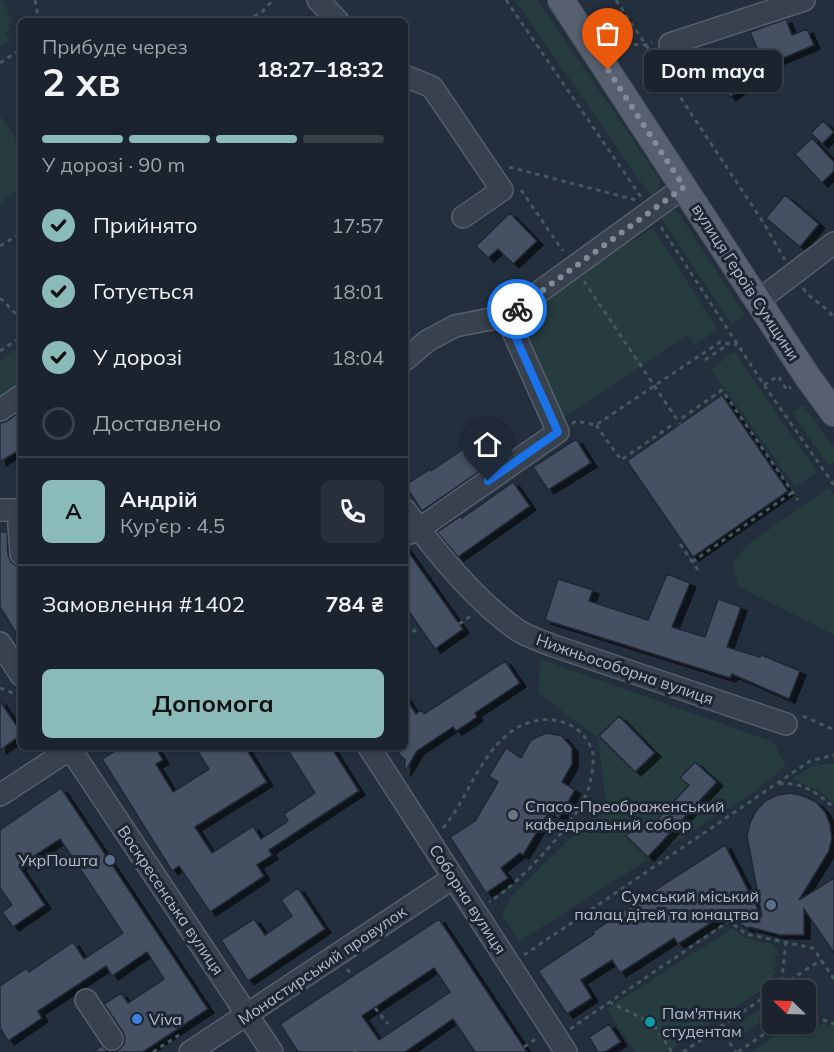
<!DOCTYPE html>
<html lang="uk">
<head>
<meta charset="utf-8">
<style>
  :root { --surface:#1b232e; --page:#282f3a; --text:#f1f3f6; --muted:#a0a4aa; --line:#39404a; --accent:#8bbbb9 }
  body { margin:0; font-family:Mulish,sans-serif; background:var(--page); color:var(--text); height:100vh; display:flex; flex-direction:column; font-size:22px; white-space:nowrap }
  * { box-sizing:border-box; margin:0 }
  p { font-size:20px; color:var(--muted) }
  .icon { flex:none; width:33px; height:33px; fill:none; stroke:currentColor; stroke-width:2; stroke-linecap:round; stroke-linejoin:round }
  .map { position:relative; flex:1; overflow:hidden }
  .drawer { position:absolute; left:18px; top:18px; width:390px; height:732px; display:flex; flex-direction:column; background:var(--surface); border-radius:9px; box-shadow:0 2px 4px #0004,0 0 0 2px var(--line) }
  .drawer>* { flex:none }
  .needle { width:39px; rotate:293deg }
  .tools { position:absolute; left:762px; top:980px; display:grid; gap:12px }
  .tools a { display:grid; place-items:center; width:54px; height:54px; border-radius:9px; background:var(--surface); box-shadow:0 2px 4px #0004,0 0 0 2px var(--line); font-size:30px }
  .pin { position:absolute; display:grid; place-items:center; width:51px; height:51px; color:#fff; margin:-62px -26px; border-radius:50% 50% 50% 0; rotate:-45deg; box-shadow:0 0 6px #0007 }
  .pin .icon { rotate:45deg }
  .courier { position:absolute; display:grid; place-items:center; width:60px; height:60px; margin:-30px; border:4px solid #1a73e8; border-radius:50%; background:#fff; color:#222; box-shadow:0 2px 8px #0007 }
  .bubble { position:absolute; height:42px; border-radius:9px; background:var(--surface); box-shadow:0 2px 4px #0004,0 0 0 2px var(--line); font-size:20px; font-weight:700; line-height:42px; text-align:center }
  .headline em { font-style:normal; font-weight:700 }
  .headline div { display:flex; flex-direction:column-reverse }
  .headline { display:flex; align-items:center; justify-content:space-between; height:102px; padding:0 24px }
  h1 { font-size:39px; font-weight:700; line-height:45px }
  .bar { display:grid; grid-template-columns:repeat(4,1fr); gap:9px 6px; align-content:center; height:72px; padding:0 24px }
  .bar i { height:8px; border-radius:4px; background:var(--line) }
  .bar .on { background:var(--accent) }
  .bar p { grid-column:span 4 }
  .line { display:flex; align-items:center; gap:15px; padding:0 24px; border-top:2px solid var(--line) }
  .line div { flex:1 }
  .round { display:grid; place-items:center; flex:none; width:63px; height:63px; border-radius:9px; background:var(--page) }
  ol { padding:0 24px; list-style:none }
  li { display:flex; align-items:center; gap:18px; height:66px }
  li p { margin-inline-start:auto }
  li .icon { padding:6px; border-radius:50%; background:var(--accent); color:#111; stroke-width:4 }
  li:last-child { color:var(--muted) }
  li i { width:33px; height:33px; border:3px solid var(--line); border-radius:50% }
  .button { display:flex; gap:12px; margin-top:auto; padding:12px 24px }
  .button a { flex:1; height:69px; border-radius:9px; background:var(--accent); color:#111; font-size:24px; font-weight:700; line-height:69px; text-align:center }
  .map>svg:first-child { display:block }
  .green { fill:#263c3f }
  .building { fill:#455162; stroke:#1f2835; stroke-width:1.5; fill-rule:evenodd; filter:url(#shadow) }
  .lines { fill:none; stroke-linecap:round; stroke-linejoin:round }
  .minor-casing { stroke:#565f6c; stroke-width:24 }
  .major-casing { stroke:#414a57; stroke-width:28 }
  .path { stroke:#44595c; stroke-width:3; stroke-dasharray:4.5 4.5; stroke-linecap:butt }
  .minor { stroke:#38414e; stroke-width:21 }
  .major { stroke:#56606e; stroke-width:26 }
  .done { stroke:#828b98; stroke-width:6; stroke-dasharray:0 10.8 }
  .route { stroke:#1a73e8; stroke-width:8 }
  .worship-dot { fill:#6b7280; stroke:#1d2633; stroke-width:2 }
  .service-dot { fill:#5c6f8a; stroke:#1d2633; stroke-width:2 }
  .shop-dot { fill:#3f7fe0; stroke:#1d2633; stroke-width:2 }
  .culture-dot { fill:#0f9aa8; stroke:#1d2633; stroke-width:2 }
  .labels { text-anchor:middle; stroke-width:6; stroke-linejoin:round; paint-order:stroke }
  .street-label { font-size:16px; fill:#b4bcc9; stroke:#1d2633 }
  .poi-label { font-size:16px; fill:#b4bcc9; stroke:#1d2633; text-anchor:start }
</style>
</head>
<body>
<div class="map">
<svg width="834" height="1052" viewBox="0 0 834 1052">
  <defs>
    <filter id="shadow"><feDropShadow dx="6" dy="4" stdDeviation="0" flood-color="#0009"/></filter>
  </defs>
  <rect width="100%" height="100%" fill="#242f3e"/>
  <path class="green" d="M2 0 13 22 8 25 11 29 5 32 10 40 0 46V2Z
    M515 0H538L660 180 657 192 652 198Z
    M0 116 21 146V188L3 200 4 202 0 205Z
    M667 209 678 212 745 315 732 325 659 215Z
    M652 228 718 329 695 345 686 335 562 419 538 374 524 330 525 326 523 318 629 241 631 243Z
    M21 346V389L0 402V361Z
    M734 352 817 472 795 487 711 369Z
    M803 405 834 448V462L829 466 792 413Z
    M829 488 834 495V635L738 586 733 562 742 553 744 547Z
    M540 659 773 742 786 765 754 792 520 941 502 914 512 895 606 804 598 738 538 693Z
    M826 764H834V804L821 792 792 779 811 767Z
    M733 928 742 937 773 944 779 954 774 958 778 964 773 968 776 973 771 977 774 982 667 1052H635L607 1009Z
    M772 1000V1013L746 1032 739 1030 740 1023Z
    M808 1019 812 1024 815 1021 819 1026 825 1022 829 1027 834 1024V1052H751L793 1023H806Z"/>
  <path class="building" d="M786 19 792 35 807 29 814 45 765 66 750 32Z
    M727 47 753 79 730 97 705 65Z
    M823 121 834 132 822 144 811 133Z
    M812 138 834 162V171L822 183 795 154Z
    M785 195 819 224 800 247 766 218Z
    M510 213 537 241 513 264 498 249 488 258 476 246Z
    M722 395 788 491 693 557 627 461Z
    M21 411V449L0 462V423L7 421Z
    M478 439 493 462 422 511 405 485 430 469 431 471Z
    M576 439 591 463 548 490 533 467Z
    M513 482 530 506 458 557 437 532 461 516 462 518Z
    M0 532H7L8 555 11 562 17 566 21 576V641L0 607Z
    M405 547 463 629 435 649 405 606Z
    M667 574 690 583 672 627 705 637 718 599 741 607 727 647 760 657 761 655 800 671 789 699 732 674 730 678 545 620 558 579 593 590 589 601 648 620Z
    M505 661 520 683 475 713 477 717 467 724 456 731 453 727 417 751 405 772V760L399 754 400 747H405V697L416 714 421 710 424 714Z
    M0 701 21 732V735L0 750Z
    M619 716 655 753 635 772 599 736Z
    M546 733 562 736 572 748V764L562 782 575 790 559 818 549 812 523 855 520 853 501 868 508 878 486 893 450 837 475 821 498 782 489 776 506 748 521 758 531 740Z
    M121 747H155L163 760 156 764 173 792 209 769 198 752 206 747H245L267 782 195 827 212 853 253 826 261 839 288 821 284 814 315 793 286 747H331L359 791 269 850 272 855 257 865 264 876 210 912 179 866 172 871 102 759Z
    M695 762 717 782 648 857 626 836 638 823 647 831 689 785 680 778Z
    M61 788 208 1009 143 1052H93L102 1046 107 1051 113 1052 120 1049 124 1044 125 1038 123 1032 104 1004 121 993 128 1003 164 979 147 952 112 976 106 966 38 1011 42 1018 8 1041 0 1028V986L27 968 29 972 73 942 84 959 123 933 60 839 19 866 45 905 13 927 2 912 12 905 0 888V830Z
    M791 793 804 796 816 802 825 812 830 824 832 838 829 851 799 900 834 878V953L804 909V935H780L749 927 748 929 725 914 678 944 674 938 620 973 612 960 581 980 592 998 567 1014 538 971 594 934 593 932 644 897 725 845 762 917 747 836 750 823 756 811 765 801 777 795Z
    M298 888 325 929 248 981 221 940 254 919 265 935 292 916 281 900Z
    M439 919 527 1052H475L453 1019 405 1052H298L280 1024ZM434 968 450 992 379 1040 362 1016Z
    M609 1024 621 1042 605 1052H598L589 1037Z"/>
  <g class="lines">
    <defs>
      <path id="minor" d="M318 0 338 21
        M670 44 804 0
        M405 76 432 87 502 190 463 217
        M758 301 834 243
        M405 360 427 341 455 326 506 316
        M0 410 21 396
        M0 510H18L21 554
        M405 510C435 551 475 600 516 629 527 637 542 641 554 646L786 724
        M410 533 419 529 558 432 506 316 684 187
        M0 643 21 675
        M69 747 272 1052
        M369 747 566 1052
        M0 795 73 747
        M86 1000 112 1039
        M190 1052 453 878"/>
      <path id="major" d="M561 0 807 376 834 413"/>
    </defs>
    <use href="#minor" class="minor-casing"/>
    <use href="#major" class="major-casing"/>
    <path class="path" d="M35 0 39 21
      M506 0 641 197
      M616 0 763 222 785 260
      M246 21 263 11 273 0
      M600 21 618 44 645 45 652 42
      M0 63 21 49
      M509 167 636 200
      M521 190 563 251
      M661 227 764 385 834 485
      M0 246 21 233
      M584 281 680 424
      M803 288C811 301 826 305 834 318
      M0 298 21 319
      M0 351 21 337
      M705 360 728 344
      M764 385 778 376 787 390 791 387
      M682 418 722 390 798 500
      M572 424 576 421 596 425 720 342 737 345
      M596 425 621 460 675 423
      M680 544 698 570
      M692 562 793 492
      M459 624 472 615
      M405 637 420 627
      M0 688 21 696
      M803 716 834 730
      M779 784C801 781 818 793 834 808
      M443 828C469 797 480 752 515 729 538 714 573 716 588 742 590 745 592 750 593 754 594 765 591 780 588 790 578 821 517 886 489 902
      M524 955 810 761 834 755
      M347 969 352 975
      M775 990 821 960
      M783 990 781 987 786 942
      M609 1002 646 1020 648 1026 654 1025 672 1052
      M375 1008 388 1024
      M806 1013 834 1024
      M646 1020 652 1019 654 1025
      M719 1028 736 1052
      M570 1029 729 921 746 934 813 948 834 979
      M524 1047 537 1038
      M153 1052 179 1035
      M355 1052 356 1041 365 1027
      M683 1052 772 992
      M738 1052 780 1023"/>
    <use href="#minor" class="minor"/>
    <use href="#major" class="major"/>
  </g>
  <g class="lines">
    <path class="done" d="M517 309 684 187 608 70"/>
    <path class="route" d="M488 481 558 432 506 316 517 309"/>
  </g>
  <circle class="worship-dot" cx="513" cy="815" r="6"/>
  <g class="service-dot">
    <circle cx="110" cy="860" r="6"/>
    <circle cx="771" cy="905" r="6"/>
  </g>
  <circle class="shop-dot" cx="137" cy="1019" r="6"/>
  <circle class="culture-dot" cx="650" cy="1022" r="6"/>
  <g class="labels">
    <g class="street-label">
      <text transform="translate(746 282) rotate(57)" y="6">вулиця Героїв Сумщини</text>
      <text transform="translate(625 669) rotate(19)" y="6">Нижньособорна вулиця</text>
      <text transform="translate(468 899) rotate(57)" y="6">Соборна вулиця</text>
      <text transform="translate(171 900) rotate(56)" y="6">Воскресенська вулиця</text>
      <text transform="translate(322 965) rotate(-34)" y="6">Монастирський провулок</text>
    </g>
    <g class="poi-label">
      <text x="525" y="812">Спасо-Преображенський<tspan x="525" dy="18">кафедральний собор</tspan></text>
      <text x="98" y="866" text-anchor="end">УкрПошта</text>
      <text x="759" y="902" text-anchor="end">Сумський міський<tspan x="759" dy="18">палац дітей та юнацтва</tspan></text>
      <text x="662" y="1019">Пам'ятник<tspan x="662" dy="18">студентам</tspan></text>
      <text x="149" y="1025">Viva</text>
    </g>
  </g>
</svg>
<div class="tools">
<a><svg class="needle" viewBox="-14 -14 28 28"><path d="M0-13l5 13h-10z" fill="#e53935"/><path d="M0 13l5-13h-10z" fill="#a0a4aa"/></svg></a>
</div>
<div class="pin" style="left:608px;top:70px;background:#ea580c"><svg class="icon" aria-label="bag" viewBox="0 0 24 24"><path d="M5 8h14l-1 12H6zM9 8a3 3 0 0 1 6 0"/></svg></div>
<div class="pin" style="left:488px;top:481px;background:#1f2937"><svg class="icon" aria-label="home" viewBox="0 0 24 24"><path d="M3 11l9-7 9 7M6 9v11h12V9"/></svg></div>
<div class="courier" style="left:517px;top:309px"><svg class="icon" aria-label="bike" viewBox="0 0 24 24"><circle cx="6" cy="16" r="4"/><circle cx="18" cy="16" r="4"/><path d="M6 16l4-8h5l3 8M10 8l3 8H6M13 5h3"/></svg></div>
<div class="bubble" style="left:644px;top:50px;width:138px">Dom maya</div>
<section class="drawer">
<div class="headline"><div><h1>2 хв</h1><p>Прибуде через</p></div><em>18:27–18:32</em></div>
<div class="bar"><i class="on"></i><i class="on"></i><i class="on"></i><i></i><p>У дорозі · 90 m</p></div>
<ol>
<li><svg class="icon" aria-label="check" viewBox="0 0 24 24"><path d="M5 12l5 5 9-10"/></svg>Прийнято<p>17:57</p></li>
<li><svg class="icon" aria-label="check" viewBox="0 0 24 24"><path d="M5 12l5 5 9-10"/></svg>Готується<p>18:01</p></li>
<li><svg class="icon" aria-label="check" viewBox="0 0 24 24"><path d="M5 12l5 5 9-10"/></svg>У дорозі<p>18:04</p></li>
<li><i></i>Доставлено</li>
</ol>
<div class="line" style="height:108px"><b class="round" style="background:var(--accent);color:#111">А</b><div><b>Андрій</b><p>Кур’єр · 4.5</p></div><a class="round"><svg class="icon" aria-label="phone" viewBox="0 0 24 24"><path d="M5 4h4l2 5-3 2q2 4 5 5l2-3 5 2v4C11 20 4 13 5 4z"/></svg></a></div>
<div class="line" style="height:78px"><div>Замовлення #1402</div><b>784 ₴</b></div>
<div class="button"><a>Допомога</a></div>
</section>
</div>
</body>
</html>
